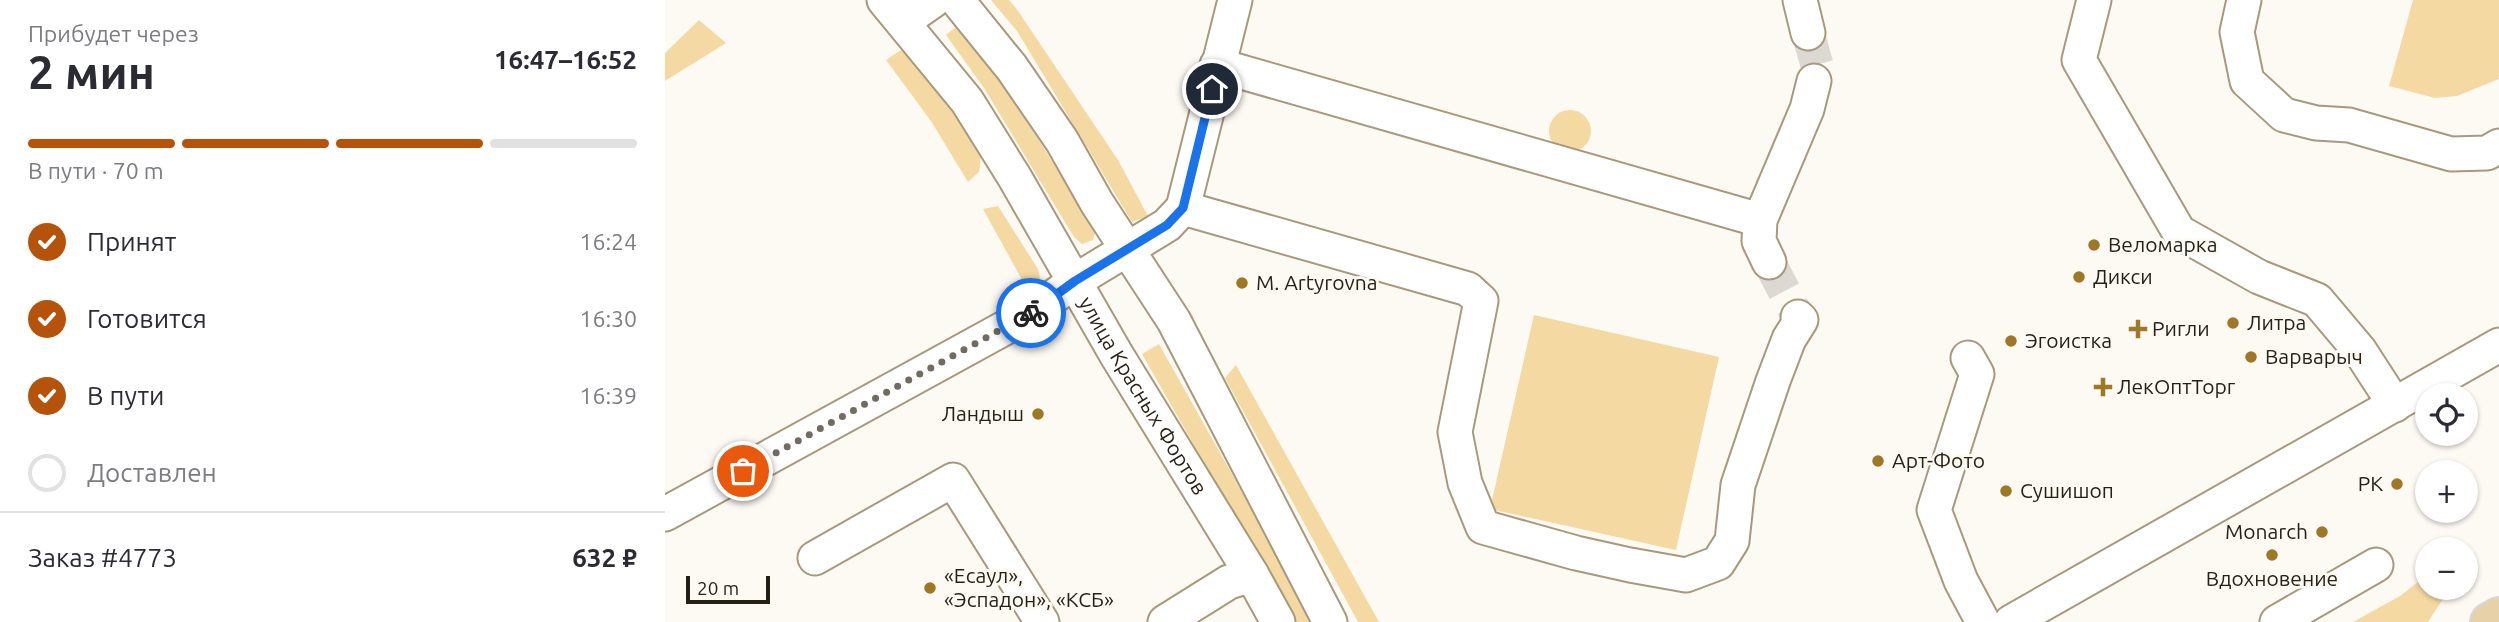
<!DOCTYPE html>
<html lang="ru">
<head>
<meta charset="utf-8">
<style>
  :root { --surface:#fff; --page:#f7f7f7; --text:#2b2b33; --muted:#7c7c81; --line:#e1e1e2; --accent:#b45309 }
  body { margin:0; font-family:Ubuntu,sans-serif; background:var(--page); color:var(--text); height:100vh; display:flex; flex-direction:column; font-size:26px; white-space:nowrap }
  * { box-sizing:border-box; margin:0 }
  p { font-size:23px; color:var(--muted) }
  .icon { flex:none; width:38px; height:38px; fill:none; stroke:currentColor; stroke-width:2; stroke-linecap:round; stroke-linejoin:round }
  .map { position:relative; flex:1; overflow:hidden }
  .drawer { display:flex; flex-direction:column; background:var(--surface); width:665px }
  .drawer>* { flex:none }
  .buttons { position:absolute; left:1750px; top:383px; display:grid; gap:14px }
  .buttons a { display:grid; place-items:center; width:63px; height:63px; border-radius:50%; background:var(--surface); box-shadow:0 2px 5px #0004; font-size:35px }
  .scale { position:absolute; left:21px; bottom:18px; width:84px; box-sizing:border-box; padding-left:7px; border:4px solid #251f14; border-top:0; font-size:19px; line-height:24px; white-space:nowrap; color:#251f14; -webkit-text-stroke:5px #fdfaf4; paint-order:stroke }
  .pin { position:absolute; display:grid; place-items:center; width:60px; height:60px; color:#fff; margin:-30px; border:4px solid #fff; border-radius:50%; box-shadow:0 2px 7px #0007 }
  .courier { position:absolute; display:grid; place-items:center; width:70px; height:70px; margin:-35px; border:5px solid #1a73e8; border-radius:50%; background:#fff; color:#222; box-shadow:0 2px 9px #0007 }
  .summary em { font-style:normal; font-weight:700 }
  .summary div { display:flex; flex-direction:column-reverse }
  .summary { display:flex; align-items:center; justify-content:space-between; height:119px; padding:0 28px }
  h1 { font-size:46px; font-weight:700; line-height:52px }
  .bar { display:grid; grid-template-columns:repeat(4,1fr); gap:10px 7px; align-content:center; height:84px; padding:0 28px }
  .bar i { height:9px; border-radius:5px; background:var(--line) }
  .bar .selected { background:var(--accent) }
  .bar p { grid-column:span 4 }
  .line { display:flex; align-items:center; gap:18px; padding:0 28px; border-top:2px solid var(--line) }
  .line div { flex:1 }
  ol { padding:0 28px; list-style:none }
  li { display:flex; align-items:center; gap:21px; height:77px }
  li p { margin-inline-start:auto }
  li .icon { padding:7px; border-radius:50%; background:var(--accent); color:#fff; stroke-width:4 }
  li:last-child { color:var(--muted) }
  li i { width:38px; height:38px; border:4px solid var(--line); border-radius:50% }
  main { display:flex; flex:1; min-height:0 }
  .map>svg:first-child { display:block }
  .green { fill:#f5d9a3 }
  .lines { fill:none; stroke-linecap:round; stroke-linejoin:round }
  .minor-tunnel { stroke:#ddd9d2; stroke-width:33; stroke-dasharray:33 17; stroke-linecap:butt }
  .minor-casing { stroke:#a8997d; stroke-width:37 }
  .major-casing { stroke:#d8d7d5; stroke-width:42 }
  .minor { stroke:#fff; stroke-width:33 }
  .major { stroke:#e6d1a9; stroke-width:38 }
  .done { stroke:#716c62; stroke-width:7; stroke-dasharray:0 12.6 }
  .route { stroke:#1a73e8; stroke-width:9 }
  .poi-dot { fill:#9e7825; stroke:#fdfaf4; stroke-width:2.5 }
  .labels { text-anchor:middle; stroke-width:6; stroke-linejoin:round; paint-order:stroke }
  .poi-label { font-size:21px; fill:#251f14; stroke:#fdfaf4; text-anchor:start }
  .street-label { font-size:21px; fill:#251f14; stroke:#fdfaf4 }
</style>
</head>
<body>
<main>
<section class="drawer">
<div class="summary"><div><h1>2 мин</h1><p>Прибудет через</p></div><em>16:47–16:52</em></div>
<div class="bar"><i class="selected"></i><i class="selected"></i><i class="selected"></i><i></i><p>В пути · 70 m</p></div>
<ol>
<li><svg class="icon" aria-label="check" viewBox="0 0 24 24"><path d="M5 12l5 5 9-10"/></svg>Принят<p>16:24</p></li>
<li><svg class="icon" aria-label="check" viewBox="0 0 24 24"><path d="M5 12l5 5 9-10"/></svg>Готовится<p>16:30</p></li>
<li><svg class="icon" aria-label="check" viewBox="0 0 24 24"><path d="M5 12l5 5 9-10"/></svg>В пути<p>16:39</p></li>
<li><i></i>Доставлен</li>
</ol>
<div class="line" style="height:91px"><div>Заказ #4773</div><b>632 ₽</b></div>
</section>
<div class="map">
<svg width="1834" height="622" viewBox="0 0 1834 622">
  <rect width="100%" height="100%" fill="#fdfaf4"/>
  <path class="green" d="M326 0H344L351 8 453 160 483 216 467 222 352 31Z
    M1748 0H1834V79L1792 96 1770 98 1724 86Z
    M34 20 61 43 0 81V53Z
    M291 27C346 90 387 161 430 232L428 240 417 244 409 237 319 88 281 35Z
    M236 50 249 59 284 106 316 155 314 172 303 182 266 121 221 60Z
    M884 131a21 21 0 1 1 42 0a21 21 0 1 1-42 0Z
    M333 206 373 269 376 282 367 298 318 209Z
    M869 315 1054 357 1011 550 825 509Z
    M494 344 650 622H630L477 354Z
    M571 365 714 622H693L560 378Z
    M1762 575V588H1785L1763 622H1688L1735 596Z"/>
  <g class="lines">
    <path class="minor-tunnel" d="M1143 33 1152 65 1149 81
      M1104 262 1133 317"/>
    <defs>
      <g id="minor">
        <path id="s1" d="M219 0 302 101 350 178 451 354 587 575 613 622"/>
        <path d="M292 0 347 68 397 141 432 203 509 321 665 622"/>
        <path d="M1135 0 1143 33"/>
        <path d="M1429 0 1414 60 1514 232 1594 277 1652 300 1695 351 1730 405"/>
        <path d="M1579 0 1572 32 1582 81 1619 115 1651 123 1684 125 1786 154 1822 153 1834 146"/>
        <path d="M239 21 269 0"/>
        <path d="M552 65 1095 220"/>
        <path d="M518 208 803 289 816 301 790 432 800 483 818 527 911 553 965 565 1021 575 1053 563 1067 541 1073 485 1108 381 1124 339 1136 320 1133 317"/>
        <path d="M1104 262 1094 241 1095 220 1142 109 1149 81"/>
        <path d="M1303 358 1312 374 1269 510 1296 581 1318 622"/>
        <path d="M0 514 365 314 410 281 502 225 518 208 570 0"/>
        <path d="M150 558 288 480 377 622"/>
        <path d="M500 622 564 582 587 575"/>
        <path d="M1346 622 1834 345"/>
        <path d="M1612 622 1711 565"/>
      </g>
      <path id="major" d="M1825 622 1834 617"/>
    </defs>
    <use href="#minor" class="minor-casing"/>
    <use href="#major" class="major-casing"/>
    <use href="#minor" class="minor"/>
    <use href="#major" class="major"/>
  </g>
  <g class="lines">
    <path class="done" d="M78 471 366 313"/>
    <path class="route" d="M366 313 410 281 502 225 518 208 547 89"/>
  </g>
  <g class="poi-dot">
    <circle cx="1429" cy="245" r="7"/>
    <circle cx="1414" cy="277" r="7"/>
    <circle cx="577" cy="283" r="7"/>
    <circle cx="1568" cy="323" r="7"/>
    <path d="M1469.5 318.5h7v7h7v7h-7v7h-7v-7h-7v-7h7z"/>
    <circle cx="1346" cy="341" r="7"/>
    <circle cx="1586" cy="357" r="7"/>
    <path d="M1434.5 376.5h7v7h7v7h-7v7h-7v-7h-7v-7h7z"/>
    <circle cx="373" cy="414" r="7"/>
    <circle cx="1213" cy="461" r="7"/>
    <circle cx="1732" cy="484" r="7"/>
    <circle cx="1341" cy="491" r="7"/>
    <circle cx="1657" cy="532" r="7"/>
    <circle cx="1607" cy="555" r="7"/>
    <circle cx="265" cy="588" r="7"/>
  </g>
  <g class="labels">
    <g class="poi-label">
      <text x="1443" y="252">Веломарка</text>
      <text x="1428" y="284">Дикси</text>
      <text x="591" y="290">M. Artyrovna</text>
      <text x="1582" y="330">Литра</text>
      <text x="1487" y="336">Ригли</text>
      <text x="1360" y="348">Эгоистка</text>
      <text x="1600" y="364">Варварыч</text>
      <text x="1452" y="394">ЛекОптТорг</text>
      <text x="359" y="421" text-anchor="end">Ландыш</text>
      <text x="1227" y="468">Арт-Фото</text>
      <text x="1718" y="491" text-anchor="end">РК</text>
      <text x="1355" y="498">Сушишоп</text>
      <text x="1643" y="539" text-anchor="end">Monarch</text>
      <text x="279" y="583">«Есаул»,<tspan x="279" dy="24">«Эспадон», «КСБ»</tspan></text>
      <text x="1607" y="586" text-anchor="middle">Вдохновение</text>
    </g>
    <g class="street-label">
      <text dy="7" stroke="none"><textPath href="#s1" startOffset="474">улица Красных Фортов</textPath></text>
    </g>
  </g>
</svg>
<div class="buttons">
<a><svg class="icon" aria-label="locate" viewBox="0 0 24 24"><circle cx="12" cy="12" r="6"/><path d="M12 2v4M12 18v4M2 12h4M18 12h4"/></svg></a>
<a>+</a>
<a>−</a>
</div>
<div class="scale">20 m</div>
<div class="pin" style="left:78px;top:471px;background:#ea580c"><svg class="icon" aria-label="bag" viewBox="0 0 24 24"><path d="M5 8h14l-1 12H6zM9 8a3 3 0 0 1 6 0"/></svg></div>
<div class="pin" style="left:547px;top:89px;background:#1f2937"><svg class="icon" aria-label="home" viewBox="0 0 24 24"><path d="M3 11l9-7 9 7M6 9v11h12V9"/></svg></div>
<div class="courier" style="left:366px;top:313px"><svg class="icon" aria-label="bike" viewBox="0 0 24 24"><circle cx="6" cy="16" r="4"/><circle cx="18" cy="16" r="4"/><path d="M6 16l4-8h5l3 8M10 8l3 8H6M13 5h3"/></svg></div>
</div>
</main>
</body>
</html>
